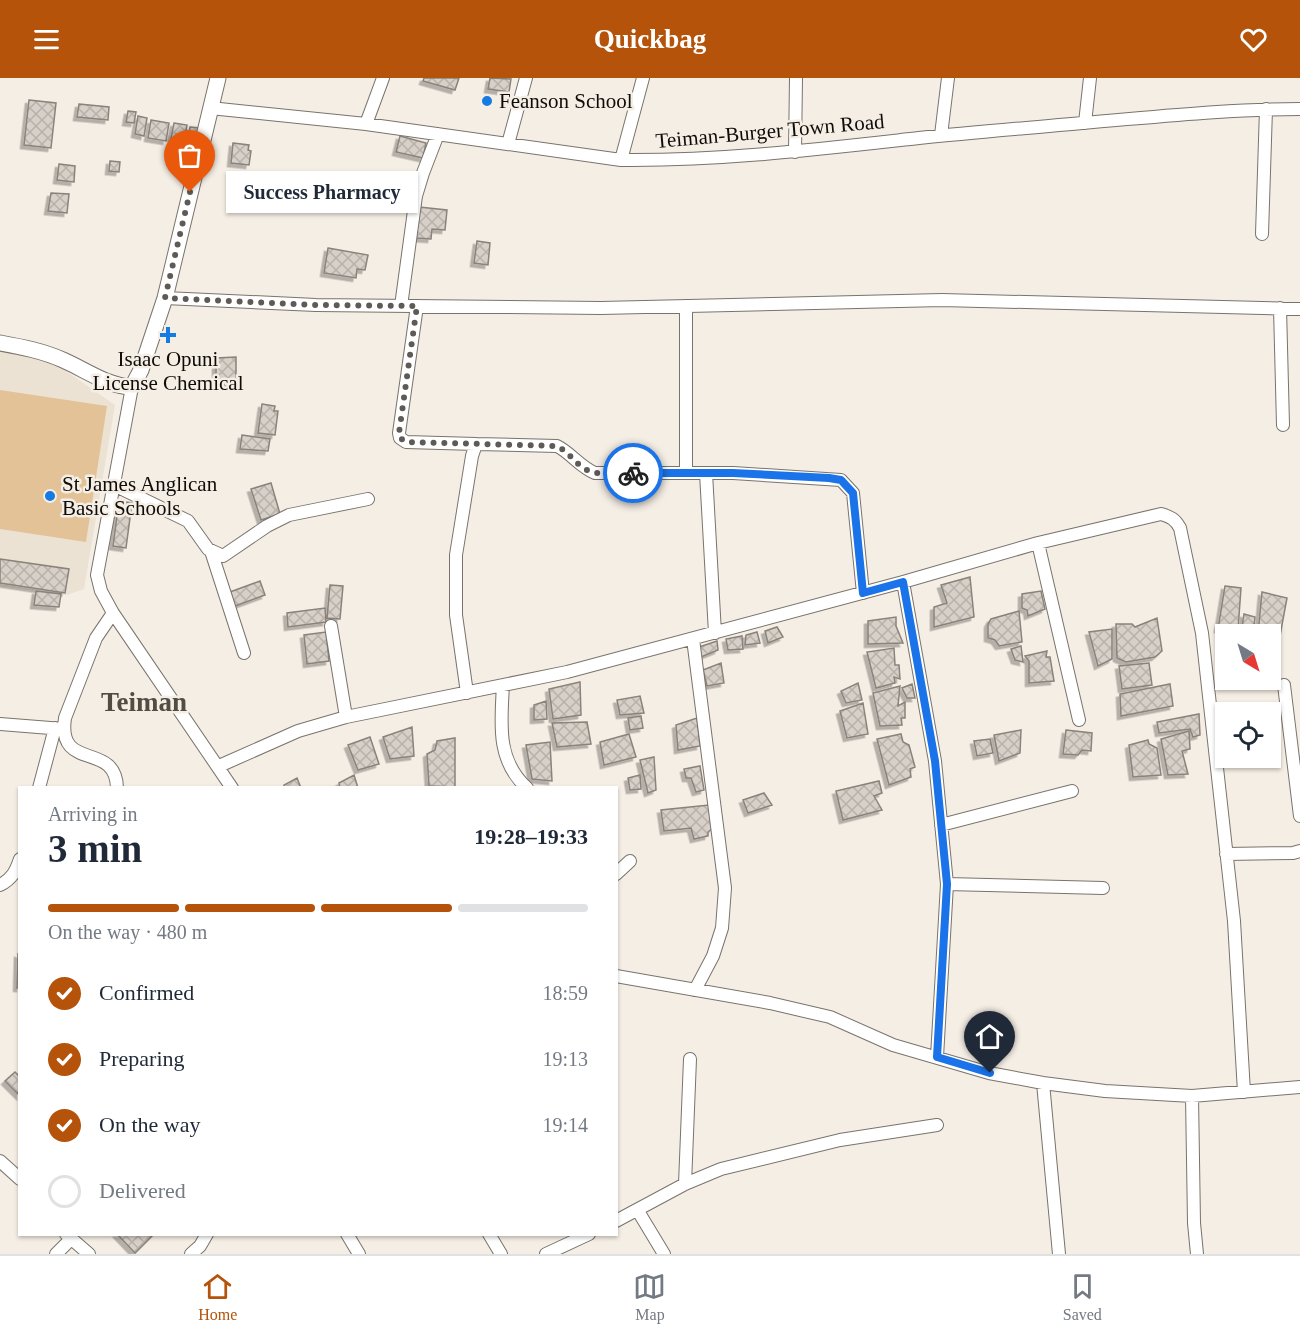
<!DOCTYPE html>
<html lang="en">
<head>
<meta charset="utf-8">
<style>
  :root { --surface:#fff; --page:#f2f2f3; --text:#1f2937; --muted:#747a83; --line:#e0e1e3; --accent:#b45309 }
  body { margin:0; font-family:Georgia,serif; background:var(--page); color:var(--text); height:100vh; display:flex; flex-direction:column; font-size:22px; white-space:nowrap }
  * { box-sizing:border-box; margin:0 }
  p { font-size:20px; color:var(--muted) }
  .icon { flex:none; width:33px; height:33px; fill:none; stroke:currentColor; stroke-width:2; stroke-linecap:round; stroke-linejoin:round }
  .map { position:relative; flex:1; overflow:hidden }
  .side { position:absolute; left:18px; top:708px; width:600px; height:450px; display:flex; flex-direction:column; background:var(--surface); border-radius:0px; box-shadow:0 2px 4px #0004 }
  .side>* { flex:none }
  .needle { width:39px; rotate:142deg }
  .tools { position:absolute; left:1215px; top:546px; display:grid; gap:12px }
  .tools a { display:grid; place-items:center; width:66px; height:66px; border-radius:0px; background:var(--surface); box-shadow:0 2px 4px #0004; font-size:30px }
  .pin { position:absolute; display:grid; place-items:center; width:51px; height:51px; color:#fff; margin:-62px -26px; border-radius:50% 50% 50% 0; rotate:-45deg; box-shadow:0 0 6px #0007 }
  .pin .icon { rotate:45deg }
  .courier { position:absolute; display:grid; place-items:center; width:60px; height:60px; margin:-30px; border:4px solid #1a73e8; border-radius:50%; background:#fff; color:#222; box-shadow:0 2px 8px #0007 }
  .bubble { position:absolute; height:42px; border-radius:0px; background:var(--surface); box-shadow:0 2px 4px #0004; font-size:20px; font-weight:600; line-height:42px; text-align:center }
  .head em { font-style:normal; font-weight:600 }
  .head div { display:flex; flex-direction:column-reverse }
  .head { display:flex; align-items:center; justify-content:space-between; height:102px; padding:0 30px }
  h1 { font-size:39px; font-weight:600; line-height:45px }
  .bar { display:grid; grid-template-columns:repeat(4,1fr); gap:9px 6px; align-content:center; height:72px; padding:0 30px }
  .bar i { height:8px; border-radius:4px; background:var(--line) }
  .bar .current { background:var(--accent) }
  .bar p { grid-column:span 4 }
  ol { padding:0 30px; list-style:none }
  li { display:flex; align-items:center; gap:18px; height:66px }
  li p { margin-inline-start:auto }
  li .icon { padding:6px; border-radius:50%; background:var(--accent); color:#fff; stroke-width:4 }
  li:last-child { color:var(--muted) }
  li i { width:33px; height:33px; border:3px solid var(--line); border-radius:50% }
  header { display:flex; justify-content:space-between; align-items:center; height:78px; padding:0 30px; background:var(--accent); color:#fff; font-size:27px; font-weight:600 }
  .tabs { display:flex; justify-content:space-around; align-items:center; height:84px; border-top:2px solid var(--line); background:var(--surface); font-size:16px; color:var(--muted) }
  .tabs a { display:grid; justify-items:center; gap:3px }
  .tabs .current { color:var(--accent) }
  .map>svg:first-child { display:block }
  .built { fill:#ece2d3 }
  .grass { fill:#e2c296 }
  .building { fill:url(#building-cross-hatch); stroke:#89837b; stroke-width:1.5; filter:url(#shadow) }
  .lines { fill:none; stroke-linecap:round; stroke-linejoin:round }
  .minor-casing { stroke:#79736c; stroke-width:14 }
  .tertiary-casing { stroke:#79736c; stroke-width:17 }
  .minor { stroke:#fff; stroke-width:12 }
  .tertiary { stroke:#fff; stroke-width:15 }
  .done { stroke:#5f5a56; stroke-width:6; stroke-dasharray:0 10.8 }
  .route { stroke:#1a73e8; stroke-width:8 }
  .poi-dot { fill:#157ae2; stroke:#f5eee5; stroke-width:2 }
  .labels { text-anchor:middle; stroke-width:5; stroke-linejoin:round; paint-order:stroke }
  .poi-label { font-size:21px; fill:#0e0b09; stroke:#f5eee5; text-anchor:start }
  .street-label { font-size:21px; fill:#0e0b09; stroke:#f5eee5 }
  .district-label { font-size:27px; font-weight:bold; fill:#524c45; stroke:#f5eee5 }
</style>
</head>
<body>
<header><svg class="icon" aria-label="menu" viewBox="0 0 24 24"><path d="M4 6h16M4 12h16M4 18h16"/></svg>Quickbag<svg class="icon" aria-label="heart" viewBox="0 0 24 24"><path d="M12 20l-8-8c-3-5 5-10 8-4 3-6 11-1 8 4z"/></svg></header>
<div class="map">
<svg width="1300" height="1176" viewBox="0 0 1300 1176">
  <defs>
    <pattern id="building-cross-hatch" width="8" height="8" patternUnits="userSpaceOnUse" patternTransform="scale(1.5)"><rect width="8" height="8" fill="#d7d0c8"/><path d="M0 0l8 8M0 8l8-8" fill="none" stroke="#b7b1aa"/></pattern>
    <filter id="shadow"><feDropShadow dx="-3.5" dy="3.5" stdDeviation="0" flood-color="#0004"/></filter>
  </defs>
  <rect width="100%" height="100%" fill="#f5eee5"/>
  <path class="built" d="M0 274 44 278 115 327 84 511 67 517 0 508Z"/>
  <path class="grass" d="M0 312 107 328 86 464 0 451Z"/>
  <path class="building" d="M424 0H459L455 12 423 3Z
    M490 0 511 1 509 14 488 11Z
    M29 22 56 25 51 70 24 67Z
    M79 26 109 29 108 42 77 39Z
    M128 33 136 34 134 45 126 44Z
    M138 38 147 40 144 58 135 56Z
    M151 42 169 45 166 63 148 60Z
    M174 45 187 47 184 62 171 60Z
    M190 49 200 50 198 63 188 62Z
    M400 58 426 65 423 80 396 74Z
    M233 65 249 67 248 72 251 73 249 87 231 85Z
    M110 83 120 84 119 94 109 93Z
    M59 86 75 88 74 104 57 102Z
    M354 94 387 97 386 112 352 108Z
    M388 98 416 102 413 120 385 115Z
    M51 115 69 116 67 135 48 133Z
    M419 129 447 132 445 152 432 151 431 161 416 160Z
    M477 163 490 165 488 187 474 185Z
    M328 170 368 177 365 192 357 191 356 200 324 195Z
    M236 279V306H216V280Z
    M262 326 275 328 274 333H278L275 357 258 355Z
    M242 357 270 361 268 373 240 371Z
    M271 405 280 436 261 442 251 411Z
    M119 423 132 425 126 470 113 468Z
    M0 481 69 491 65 515 0 505Z
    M970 499 974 539 934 549V529L947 525 941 507Z
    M260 503 265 517 235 528 230 514Z
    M330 507 343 508 340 541 327 540Z
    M1225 508 1241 510 1238 552 1218 551Z
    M36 513 61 516 59 529 34 527Z
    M1041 513 1045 531 1028 538 1027 532 1022 530V516Z
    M1262 514 1287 520 1279 563 1270 562V556H1258Z
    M325 530 326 544 288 549 287 535Z
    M1019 533 1022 564 999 568 995 562 988 560V546L991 541Z
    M1244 536 1255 539 1253 556H1241Z
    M896 539V548L903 565 868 566V543Z
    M1157 540 1162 573 1155 579 1126 584 1117 580 1116 546H1132L1135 549Z
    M777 549 783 559 768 565 765 553Z
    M1112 551V581L1098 588 1089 554Z
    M326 554 329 583 307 586 304 557Z
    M757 554 760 565 745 567 746 557Z
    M742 558 743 571 728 572 726 561Z
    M717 563 718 572 701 579 699 569Z
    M1021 568 1023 584 1015 582 1011 571Z
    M894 570 895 587H899L900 601 894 599 895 605 876 610 867 574Z
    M1047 573 1046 579H1050L1054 603 1029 605V583L1025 578Z
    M1270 580 1276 581 1275 597 1270 596Z
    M721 585 724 605 707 608 703 592Z
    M1149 585 1152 607 1122 611 1119 588Z
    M580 604 581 637 553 641 549 611Z
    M858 605 862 622 846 625 841 613Z
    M912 606 915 620H907L902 610Z
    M1170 606 1173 628 1121 638 1120 616Z
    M900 608 898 628 905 624V640H901L902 647 880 648 873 615Z
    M640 618 644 635 620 637 617 622Z
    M546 623 547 641 534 642V627Z
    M863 625 868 656 847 660 840 633Z
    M1199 636 1200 657 1193 659 1190 651 1159 655 1157 644Z
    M641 638 643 650 630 652 628 640Z
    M697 640 700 668 678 672 676 647Z
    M587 644 591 666 557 669 552 645Z
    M412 649 414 678 390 681 383 659Z
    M1021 652 1020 675 999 683 994 657Z
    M1066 652 1092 655 1091 673 1082 672 1078 677 1063 676Z
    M1189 653 1190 671 1182 673 1188 696 1168 697 1161 661Z
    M629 656 636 679 604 687 600 664Z
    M901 656 903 664 909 667 915 689 910 691 911 699 889 707 877 661Z
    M370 659 379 686 358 692 348 667Z
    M455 660V709L429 708 427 676 435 672 437 663Z
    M990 661 993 675 977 678 974 663Z
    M1148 662 1149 666 1157 670 1161 697 1133 699 1129 667Z
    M550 664 552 703 532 701 526 667Z
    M654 679 656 712 648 715 640 682Z
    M700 688 704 712 696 714 691 700H686L684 691Z
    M354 697 358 710H340L339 705Z
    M640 697 641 711 630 712 628 700Z
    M297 700 301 710H285L284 707Z
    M879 703 882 715 874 718 882 732 843 742 836 713Z
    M764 715 772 727 748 735 743 722Z
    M709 727 713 750 708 754V758L694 761 691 750 664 753 661 732Z
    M18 876 20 877V910H17Z
    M15 994 20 999V1018L5 1003Z
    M117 1156H154L135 1175Z"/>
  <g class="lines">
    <defs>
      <path id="minor" d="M210 30 366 46 621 82C721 83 820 71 919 60 974 54 1028 50 1082 45 1155 39 1227 31 1300 31
        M1085 45 1090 0
        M366 46 383 0
        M941 57 948 0
        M508 66 526 0
        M795 74 796 0
        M621 82 643 0
        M1262 156 1266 31
        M165 220 316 227 601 230 942 222 1300 231
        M401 228 416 118 423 95 438 56
        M417 228 399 355 400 360 406 364 476 366
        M1280 230 1283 347
        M132 309 97 497 101 513 113 535 232 710
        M686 395V228
        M706 395 715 555
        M114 407 188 443 208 471 223 478 267 448 289 437 368 421
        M1038 465 1079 642
        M211 473 244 575
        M903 504 935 683 947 806 937 979
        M113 535 96 560 65 640C57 695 116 662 117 710
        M331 548 346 639
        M693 561 725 810 722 850 713 878 695 912
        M503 607C501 645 496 682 527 710
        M1284 607 1300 738
        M467 615 456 537V477L472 378 476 366 557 368C571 375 580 389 595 395H733L841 402 853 415 863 515
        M0 646 63 651
        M219 688 298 653 346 639 567 594 903 504 1038 465 1161 436C1171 439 1175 441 1180 450L1202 555 1234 843 1244 1014
        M39 710 55 650
        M941 747 1072 713
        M1226 776 1293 775 1300 773
        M616 796 630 783
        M947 806 1103 810
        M0 807C12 801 16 793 20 781
        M616 898 770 925 830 939 893 967 989 995 1043 1005 1105 1013 1192 1018 1300 1009
        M1043 1005 1059 1176
        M1192 1018 1194 1145 1197 1176
        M0 1083 20 1101
        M685 1106 690 981
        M638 1133 664 1176
        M616 1143 685 1106 721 1091 840 1062 937 1047
        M66 1156 89 1176
        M347 1156 359 1176
        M489 1156 501 1176
        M56 1176 71 1161
        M191 1176 200 1168 207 1156
        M546 1176 589 1156"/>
      <path id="tertiary" d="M0 265C22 269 43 273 63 282 86 292 107 308 132 309L141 292 165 220 218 0"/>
    </defs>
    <use href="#minor" class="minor-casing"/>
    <use href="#tertiary" class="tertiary-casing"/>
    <use href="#minor" class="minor"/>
    <use href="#tertiary" class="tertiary"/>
  </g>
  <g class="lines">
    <path class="done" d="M190 114 165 220 316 227 417 228 399 355 400 360 406 364 557 368C567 373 573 382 582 389 595 399 617 395 633 395"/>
    <path class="route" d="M633 395H733L829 400 841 402 853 415 863 515 903 504 935 683 947 806 937 979 990 995"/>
  </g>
  <g class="poi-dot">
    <circle cx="487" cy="23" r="6"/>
    <path d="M165 248h6v6h6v6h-6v6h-6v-6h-6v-6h6z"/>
    <circle cx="50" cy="418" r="6"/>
  </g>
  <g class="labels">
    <g class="poi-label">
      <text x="499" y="30">Feanson School</text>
      <text x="168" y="288" text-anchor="middle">Isaac Opuni<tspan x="168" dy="24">License Chemical</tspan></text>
      <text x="62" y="413">St James Anglican<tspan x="62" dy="24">Basic Schools</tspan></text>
    </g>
    <g class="street-label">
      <text transform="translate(770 53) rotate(-5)" y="7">Teiman-Burger Town Road</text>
    </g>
    <g class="district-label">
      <text x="144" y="633">Teiman</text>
    </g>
  </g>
</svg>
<div class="tools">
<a><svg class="needle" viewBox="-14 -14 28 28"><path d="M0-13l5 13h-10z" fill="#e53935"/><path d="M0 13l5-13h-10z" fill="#747a83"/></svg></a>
<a><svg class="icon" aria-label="locate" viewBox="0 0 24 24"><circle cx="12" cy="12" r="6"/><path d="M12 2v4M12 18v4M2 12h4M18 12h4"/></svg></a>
</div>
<div class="pin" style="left:190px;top:114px;background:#ea580c"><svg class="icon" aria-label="bag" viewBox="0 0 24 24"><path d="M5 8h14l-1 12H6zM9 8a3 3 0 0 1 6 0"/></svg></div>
<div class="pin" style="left:990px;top:995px;background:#1f2937"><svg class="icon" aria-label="home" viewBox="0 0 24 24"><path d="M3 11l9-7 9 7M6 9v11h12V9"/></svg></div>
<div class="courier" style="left:633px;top:395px"><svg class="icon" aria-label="bike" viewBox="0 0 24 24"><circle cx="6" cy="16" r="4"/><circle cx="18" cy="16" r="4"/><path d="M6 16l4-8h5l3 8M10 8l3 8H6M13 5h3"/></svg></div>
<div class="bubble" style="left:226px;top:93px;width:192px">Success Pharmacy</div>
<section class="side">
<div class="head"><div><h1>3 min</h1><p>Arriving in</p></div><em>19:28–19:33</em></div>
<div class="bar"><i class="current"></i><i class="current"></i><i class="current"></i><i></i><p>On the way · 480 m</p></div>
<ol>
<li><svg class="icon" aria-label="check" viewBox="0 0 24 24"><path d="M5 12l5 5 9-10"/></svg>Confirmed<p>18:59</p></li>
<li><svg class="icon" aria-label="check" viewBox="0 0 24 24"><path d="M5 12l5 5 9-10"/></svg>Preparing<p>19:13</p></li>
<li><svg class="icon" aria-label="check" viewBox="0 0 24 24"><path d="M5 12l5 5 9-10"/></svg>On the way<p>19:14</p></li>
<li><i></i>Delivered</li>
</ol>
</section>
</div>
<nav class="tabs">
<a class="current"><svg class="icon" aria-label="home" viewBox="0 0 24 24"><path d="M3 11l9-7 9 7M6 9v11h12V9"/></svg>Home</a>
<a><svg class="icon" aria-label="map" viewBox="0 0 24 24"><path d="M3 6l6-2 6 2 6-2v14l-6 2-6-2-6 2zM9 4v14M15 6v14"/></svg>Map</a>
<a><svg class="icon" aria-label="saved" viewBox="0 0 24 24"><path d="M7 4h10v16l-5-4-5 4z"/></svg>Saved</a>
</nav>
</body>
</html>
